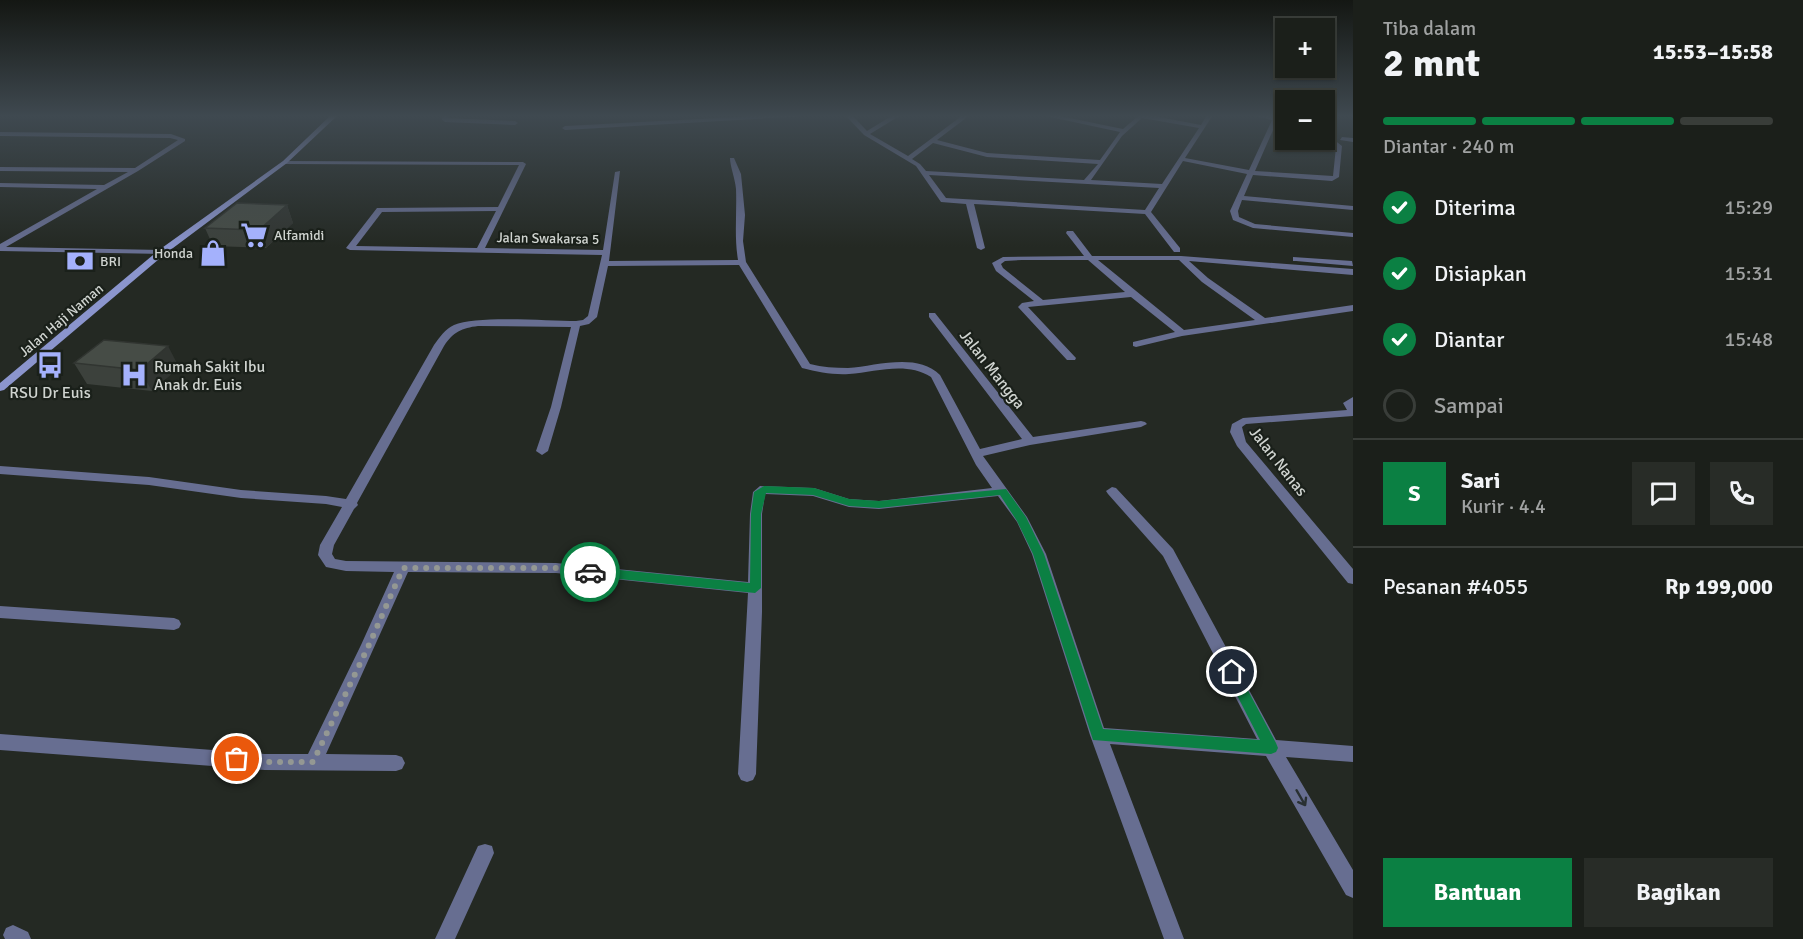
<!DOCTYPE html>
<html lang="id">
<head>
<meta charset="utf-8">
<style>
  :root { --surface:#1b1f1a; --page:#282c27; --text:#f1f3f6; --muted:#a0a2a2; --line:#393d39; --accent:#0b8043 }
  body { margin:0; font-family:Signika,sans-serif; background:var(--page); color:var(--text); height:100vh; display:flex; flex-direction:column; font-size:22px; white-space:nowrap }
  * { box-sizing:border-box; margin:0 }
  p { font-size:20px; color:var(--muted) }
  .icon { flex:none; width:33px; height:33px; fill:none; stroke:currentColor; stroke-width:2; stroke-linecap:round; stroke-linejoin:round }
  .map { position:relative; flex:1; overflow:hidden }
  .panel { display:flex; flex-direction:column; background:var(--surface); width:450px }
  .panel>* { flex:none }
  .fabs { position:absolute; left:1275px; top:18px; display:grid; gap:12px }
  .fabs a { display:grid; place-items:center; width:60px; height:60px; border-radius:0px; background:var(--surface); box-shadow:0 2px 4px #0004,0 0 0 2px var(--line); font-size:30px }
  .pin { position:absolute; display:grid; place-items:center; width:51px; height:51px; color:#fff; margin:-26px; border:3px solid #fff; border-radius:50%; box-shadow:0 2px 6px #0007 }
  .courier { position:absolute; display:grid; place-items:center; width:60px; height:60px; margin:-30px; border:4px solid #0b8043; border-radius:50%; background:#fff; color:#222; box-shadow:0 2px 8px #0007 }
  .overview em { font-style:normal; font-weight:700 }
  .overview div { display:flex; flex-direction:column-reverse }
  .overview { display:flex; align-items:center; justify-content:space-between; height:102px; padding:0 30px }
  h1 { font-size:39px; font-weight:700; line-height:45px }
  .bar { display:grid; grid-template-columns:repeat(4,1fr); gap:9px 6px; align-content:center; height:72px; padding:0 30px }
  .bar i { height:8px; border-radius:4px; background:var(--line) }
  .bar .current { background:var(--accent) }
  .bar p { grid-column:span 4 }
  .line { display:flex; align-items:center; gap:15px; padding:0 30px; border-top:2px solid var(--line) }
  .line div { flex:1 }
  .round { display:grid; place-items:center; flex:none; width:63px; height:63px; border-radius:0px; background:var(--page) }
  ol { padding:0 30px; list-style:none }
  li { display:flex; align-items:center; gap:18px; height:66px }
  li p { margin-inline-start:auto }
  li .icon { padding:6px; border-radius:50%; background:var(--accent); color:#fff; stroke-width:4 }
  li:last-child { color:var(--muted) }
  li i { width:33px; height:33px; border:3px solid var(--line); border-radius:50% }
  .action { display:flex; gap:12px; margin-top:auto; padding:12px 30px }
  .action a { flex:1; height:69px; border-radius:0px; background:var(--accent); color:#fff; font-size:24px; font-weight:700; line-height:69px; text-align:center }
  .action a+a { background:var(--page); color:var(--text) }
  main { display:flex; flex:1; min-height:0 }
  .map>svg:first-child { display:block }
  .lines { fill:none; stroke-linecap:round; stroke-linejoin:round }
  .street { fill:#676e91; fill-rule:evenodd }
  .secondary { fill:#8b95cd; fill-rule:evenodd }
  .wall { fill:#3c413c }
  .shaded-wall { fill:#313531 }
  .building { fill:#464c46; stroke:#313531; stroke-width:1.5 }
  .oneway { stroke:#293032 }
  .route { fill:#0b8043 }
  .done { stroke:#949893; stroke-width:6; stroke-dasharray:0 10.8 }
  .labels { text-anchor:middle; stroke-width:4.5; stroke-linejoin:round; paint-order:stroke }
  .far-poi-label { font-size:14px; fill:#d0d4d0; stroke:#1a201a; text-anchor:start }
  .far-street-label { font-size:14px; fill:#d0d4d0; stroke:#1a201a }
  .poi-label { font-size:16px; fill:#d0d4d0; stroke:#1a201a; text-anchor:start }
  .street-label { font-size:16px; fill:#d0d4d0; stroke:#1a201a }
</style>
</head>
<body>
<main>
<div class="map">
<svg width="1353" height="939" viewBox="0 0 1353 939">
  <rect width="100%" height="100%" fill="#242923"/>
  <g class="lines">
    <path class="street" d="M442 115H448V118L515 121 518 123 515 125 445 122 442 120Z
      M775 115H822L565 130 562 128 565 126Z
      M845 115H852L867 131 893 115H901L870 134 908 156 963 115H970L937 140 987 153 1100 160 1120 132 1041 115H1055L1123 129 1137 117 1134 115H1149L1201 125 1207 115H1213L1185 158 1249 170 1272 120 1251 115H1266L1286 119V123L1277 121 1255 171 1333 176 1336 147 1324 137V132L1342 146 1339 177 1332 181 1253 175 1244 196 1353 206V210L1242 200 1238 211 1239 217 1255 224 1353 233V237L1253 228 1233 220 1230 211 1247 174 1183 161 1151 212 1180 248V252H1174L1145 214 974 204 985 248 981 250 977 248 966 204 941 202 916 166 864 135ZM1142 118 1199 128 1162 184 1091 180 1122 136ZM933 143 987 157 1098 164 1084 180 926 171 920 164 912 159ZM929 175 1159 188 1145 210 946 198Z
      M0 132 171 134 185 139V141L138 171 6 247 162 250H165V254L0 251V244L97 189 0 187V183L104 185 128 172 0 171V167L135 168 178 140 170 138 0 136Z
      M1342 137 1353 138V142L1340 140Z
      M730 158H734L741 174 745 215 743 241 746 262 810 364C822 367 835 368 848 368 876 366 917 352 940 375L980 449 1022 439 929 317V313H935L1033 437 1141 421 1145 422 1147 424 1141 427 1030 445 983 456 1027 517 1046 554 1104 728 1257 739 1163 556 1108 494 1106 491 1112 487 1116 488 1173 549 1276 740 1353 746V762L1286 757 1353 870V898L1346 895 1266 756 1110 744 1184 939H1164L1090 735 1032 554 1017 522 998 496 879 509 849 507 813 496 765 494 762 514V612L756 774 753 780 747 782 741 780 738 774 748 593 556 573 408 572 326 754 396 755 402 757 405 763 402 769 396 771 265 770 0 750V734L265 754H308L361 645 394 572 346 571 326 567 318 555 320 545 342 507 326 504 241 498 149 485 0 474V466L149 477 241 490 326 496 346 499 434 345C440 337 445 329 454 325 476 315 548 321 576 321L583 320 588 316 602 255 350 250 346 248 377 208 498 207 519 165 285 164 283 163V161L523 162 526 164 485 248 603 250 615 172 620 171 609 261 738 260C734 236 737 213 736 189 735 178 730 166 730 158ZM496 211 477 248 356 246 382 212ZM739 265 802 368C818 372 833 375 849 374 876 372 906 361 931 377L976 465 992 488 879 501 849 499 814 488 760 486 753 492 750 514 748 582 556 563 346 561 335 559 332 554 334 545 354 509 358 505 357 503 444 346C453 332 462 328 478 326L571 327 551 407 536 451 542 455 548 451 561 407 580 326 589 324 597 317 608 266Z
      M1067 231H1073L1092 256H1181L1353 269V275L1189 261 1208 278 1265 318 1353 305V311L1182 336 1136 347 1133 346V342L1175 332 1131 297 1028 307 1076 358 1075 360H1067L1018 307 1022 303 1034 301 996 271 992 263 1003 257 1084 256 1066 233ZM1022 260H1088L1125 292 1043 300 1003 268 1001 264 1005 261ZM1098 260H1179L1202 282 1255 320 1184 330Z
      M1293 257 1352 261 1353 266 1296 261H1293Z
      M1353 397V416L1246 424 1242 427 1246 442 1353 569V584L1348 583 1237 446 1230 432 1232 424 1243 418 1347 410 1343 403Z
      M0 606 174 618 179 620 181 624 179 628 174 630 0 618Z
      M485 844 492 846 494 853 455 939H435L478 846Z
      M13 925 28 932 31 939H5L3 935 6 928Z"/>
    <path class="secondary" d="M331 115H338L287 163 165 254 4 390 0 391V383L159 250 283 161Z"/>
  </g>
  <path class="wall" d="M287 205 293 223 266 248 213 246 205 228Z
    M74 363 179 367 152 391 87 384Z"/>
  <path class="shaded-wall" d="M287 205 293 223 266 248 259 230Z
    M168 346 179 367 152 391 140 370Z"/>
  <path class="building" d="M237 203 287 205 259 230 205 228Z
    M104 340 168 346 140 370 74 363Z"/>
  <defs><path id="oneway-shaft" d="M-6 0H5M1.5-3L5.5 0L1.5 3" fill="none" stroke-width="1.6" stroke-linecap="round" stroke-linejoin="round" transform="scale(1.5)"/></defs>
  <use class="oneway" href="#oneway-shaft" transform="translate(1301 798) rotate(60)"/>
  <linearGradient id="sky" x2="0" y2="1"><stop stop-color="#141713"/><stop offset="0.47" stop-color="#3f4950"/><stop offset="1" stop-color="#3f4950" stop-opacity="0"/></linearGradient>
  <rect width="1353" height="247" fill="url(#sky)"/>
  <path class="route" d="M764 486 814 488 849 499 879 501 1006 489 1026 517 1044 554 1103 729 1260 740 1225 672 1232 666 1236 668 1276 743 1278 748 1276 752 1271 754 1093 740 1033 554 1017 521 1000 495 879 508 849 506 813 495 766 493 761 514V588L755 593 590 576 585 572 590 567 750 583 751 514 754 492Z"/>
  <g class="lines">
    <path class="done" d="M237 759 265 762H313L369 645 403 568H556L590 572"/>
  </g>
  <defs>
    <symbol id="supermarket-bare" viewBox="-9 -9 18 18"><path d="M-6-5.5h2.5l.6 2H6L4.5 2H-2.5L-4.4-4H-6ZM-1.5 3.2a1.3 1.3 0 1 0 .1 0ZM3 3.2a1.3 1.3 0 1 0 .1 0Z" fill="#a4b1fc" stroke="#1a201a" stroke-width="2.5" paint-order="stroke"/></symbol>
    <symbol id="shop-bare" viewBox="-9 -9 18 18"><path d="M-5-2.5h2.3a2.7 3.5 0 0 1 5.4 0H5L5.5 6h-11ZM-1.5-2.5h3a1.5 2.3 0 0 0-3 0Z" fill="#a4b1fc" stroke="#1a201a" stroke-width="2.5" paint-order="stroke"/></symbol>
    <symbol id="bank-bare" viewBox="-9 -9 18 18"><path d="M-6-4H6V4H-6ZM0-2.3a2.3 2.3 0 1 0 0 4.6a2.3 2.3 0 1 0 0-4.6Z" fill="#a4b1fc" stroke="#1a201a" stroke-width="2.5" paint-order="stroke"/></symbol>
    <symbol id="bus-bare" viewBox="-9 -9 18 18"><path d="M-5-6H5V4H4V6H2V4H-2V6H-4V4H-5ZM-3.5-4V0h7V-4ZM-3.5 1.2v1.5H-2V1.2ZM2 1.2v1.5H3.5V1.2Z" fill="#a4b1fc" stroke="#1a201a" stroke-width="2.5" paint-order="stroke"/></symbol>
    <symbol id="hospital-bare" viewBox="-9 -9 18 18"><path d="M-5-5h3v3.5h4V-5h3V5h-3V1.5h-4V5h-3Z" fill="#a4b1fc" stroke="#1a201a" stroke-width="2.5" paint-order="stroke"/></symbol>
  </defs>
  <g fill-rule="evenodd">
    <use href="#supermarket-bare" x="235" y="216" width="38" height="38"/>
    <use href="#shop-bare" x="194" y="234" width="38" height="38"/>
    <use href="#bank-bare" x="61" y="242" width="38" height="38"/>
    <use href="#bus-bare" x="31" y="346" width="38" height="38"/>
    <use href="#hospital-bare" x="115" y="356" width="38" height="38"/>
  </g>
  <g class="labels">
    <g class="far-poi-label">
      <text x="274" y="240">Alfamidi</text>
      <text x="193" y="258" text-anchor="end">Honda</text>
      <text x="100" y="266">BRI</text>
    </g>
    <g class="far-street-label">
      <text transform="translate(548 238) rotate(1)" y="5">Jalan Swakarsa 5</text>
      <text transform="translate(61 320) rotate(-40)" y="5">Jalan Haji Naman</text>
    </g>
    <g class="poi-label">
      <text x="154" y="372">Rumah Sakit Ibu<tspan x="154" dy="18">Anak dr. Euis</tspan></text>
      <text x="50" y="398" text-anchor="middle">RSU Dr Euis</text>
    </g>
    <g class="street-label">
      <text transform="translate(993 369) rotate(52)" y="6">Jalan Mangga</text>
      <text transform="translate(1279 461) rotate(52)" y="6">Jalan Nanas</text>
    </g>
  </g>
</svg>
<div class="fabs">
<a>+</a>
<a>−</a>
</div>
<div class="pin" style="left:237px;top:759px;background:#ea580c"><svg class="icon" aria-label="bag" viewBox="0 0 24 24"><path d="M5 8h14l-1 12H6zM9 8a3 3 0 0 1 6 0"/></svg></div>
<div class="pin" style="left:1232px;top:672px;background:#1f2937"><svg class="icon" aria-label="home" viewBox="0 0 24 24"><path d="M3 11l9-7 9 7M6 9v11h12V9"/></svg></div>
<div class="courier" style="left:590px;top:572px"><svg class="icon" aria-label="car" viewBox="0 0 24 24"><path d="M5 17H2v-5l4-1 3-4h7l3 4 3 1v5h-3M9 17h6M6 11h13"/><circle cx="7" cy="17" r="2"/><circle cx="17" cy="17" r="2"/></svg></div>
</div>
<section class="panel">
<div class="overview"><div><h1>2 mnt</h1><p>Tiba dalam</p></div><em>15:53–15:58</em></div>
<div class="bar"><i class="current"></i><i class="current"></i><i class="current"></i><i></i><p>Diantar · 240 m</p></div>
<ol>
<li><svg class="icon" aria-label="check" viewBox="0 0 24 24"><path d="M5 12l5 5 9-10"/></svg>Diterima<p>15:29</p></li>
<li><svg class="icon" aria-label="check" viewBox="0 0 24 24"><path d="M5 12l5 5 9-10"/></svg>Disiapkan<p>15:31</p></li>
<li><svg class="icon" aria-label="check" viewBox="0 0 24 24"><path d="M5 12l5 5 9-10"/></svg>Diantar<p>15:48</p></li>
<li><i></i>Sampai</li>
</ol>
<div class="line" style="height:108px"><b class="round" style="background:var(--accent);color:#fff">S</b><div><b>Sari</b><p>Kurir · 4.4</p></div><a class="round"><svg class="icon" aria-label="chat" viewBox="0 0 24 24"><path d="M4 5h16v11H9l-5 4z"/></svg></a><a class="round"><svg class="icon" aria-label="phone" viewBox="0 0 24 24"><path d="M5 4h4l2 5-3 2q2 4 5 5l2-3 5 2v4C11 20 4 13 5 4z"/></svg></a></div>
<div class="line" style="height:78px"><div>Pesanan #4055</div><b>Rp 199,000</b></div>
<div class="action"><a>Bantuan</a><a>Bagikan</a></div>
</section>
</main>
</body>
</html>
